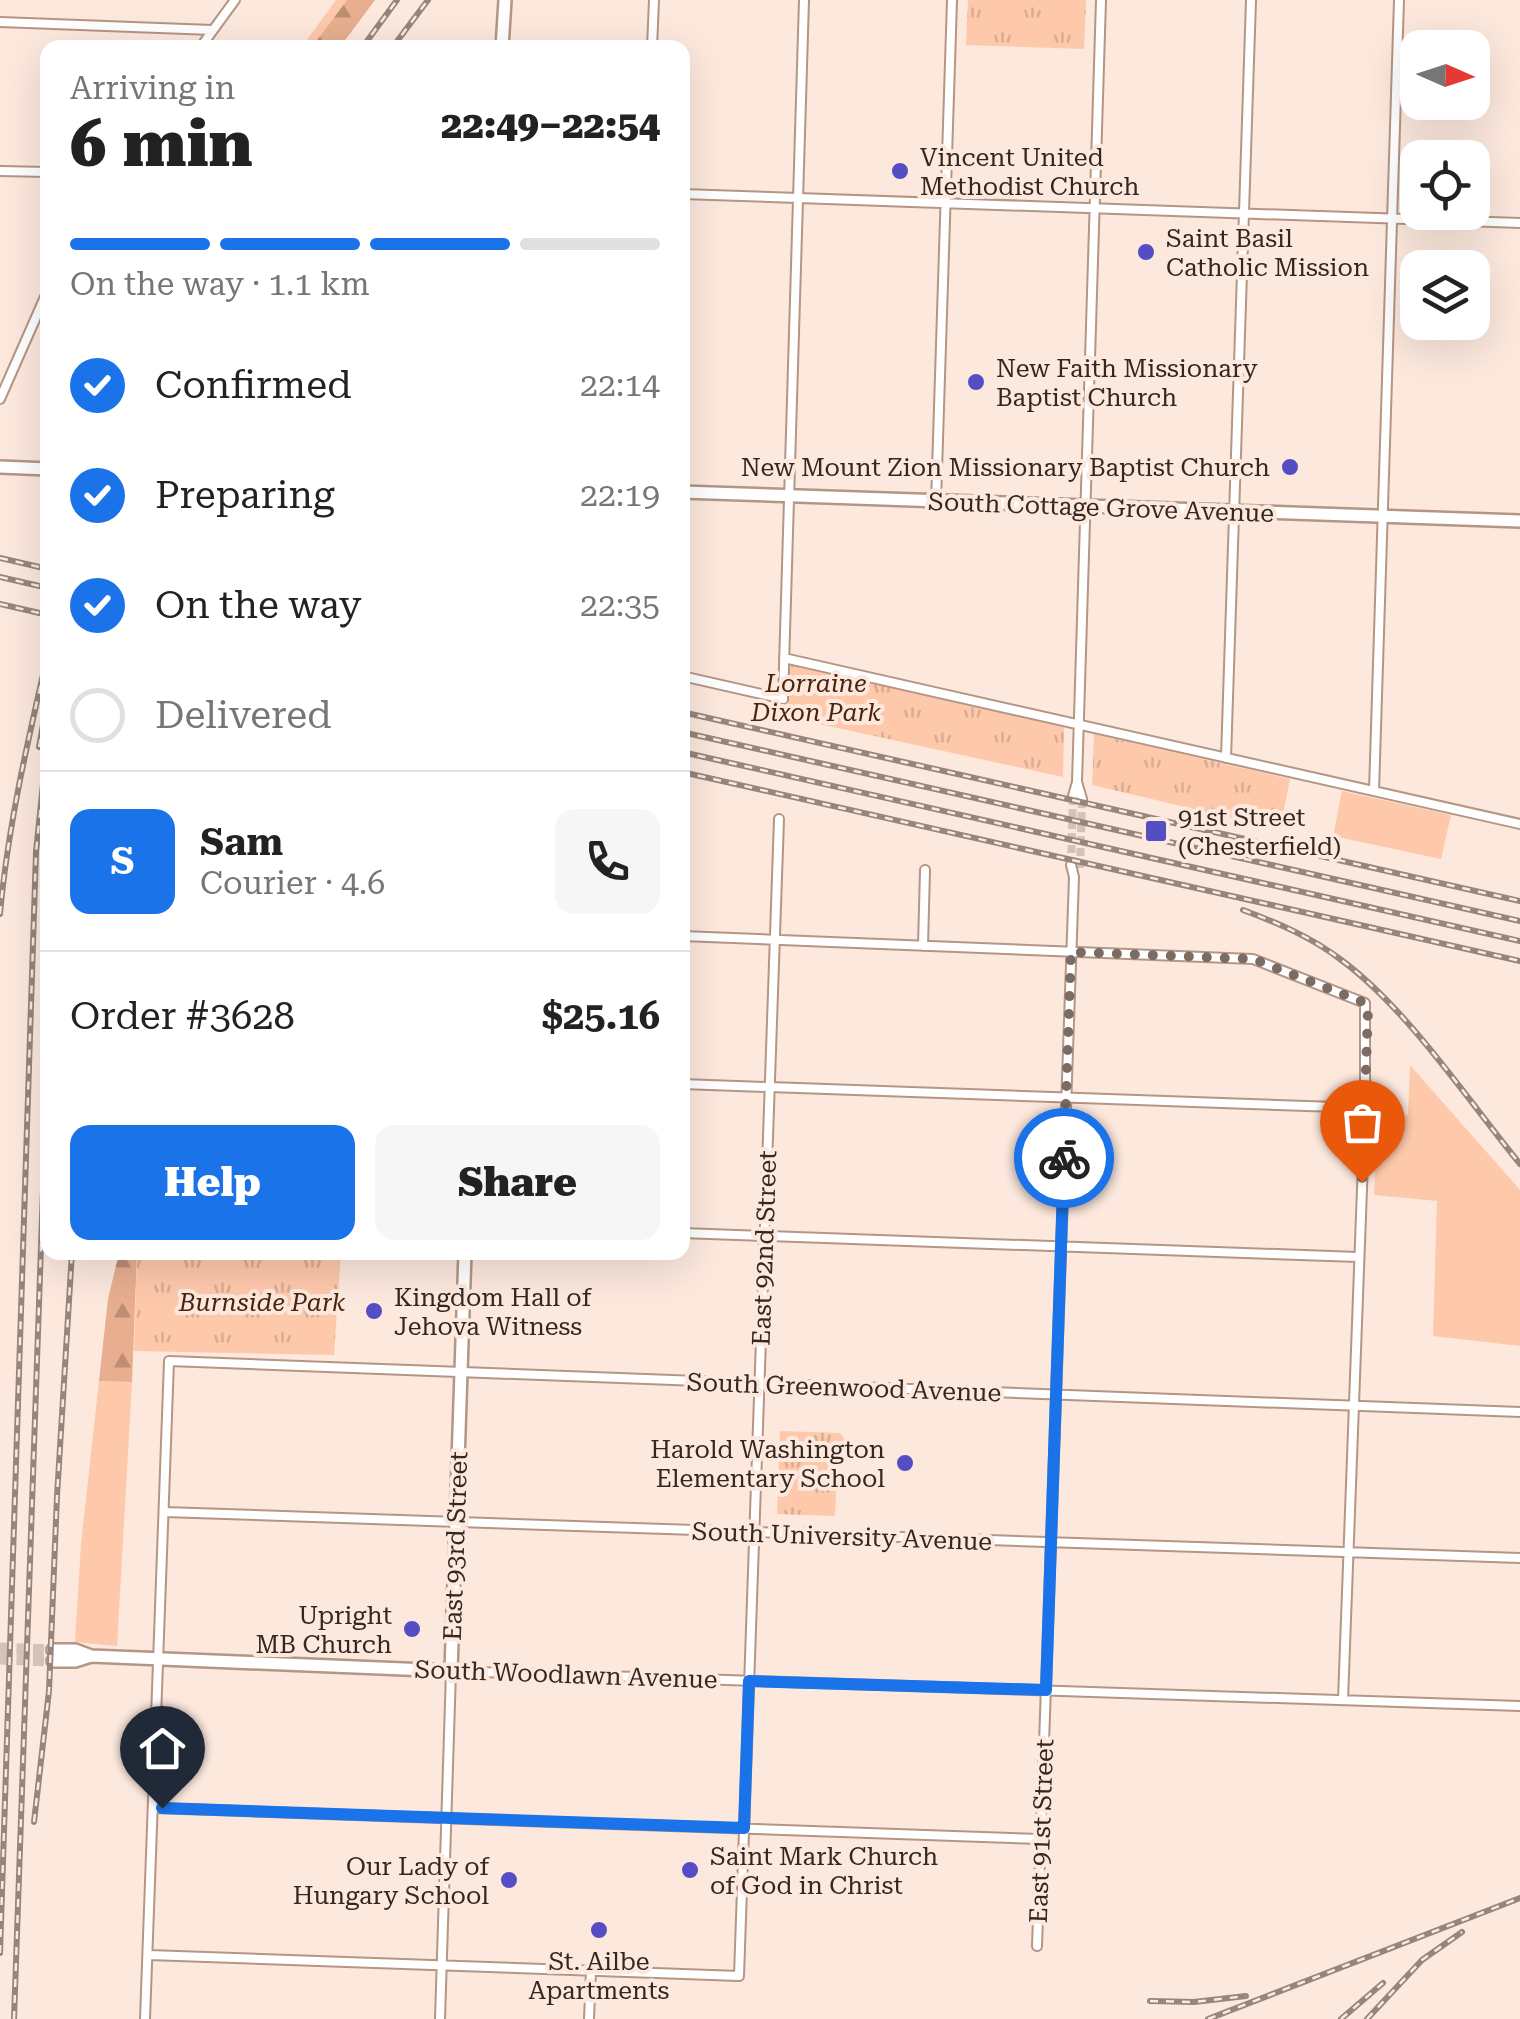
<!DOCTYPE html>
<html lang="en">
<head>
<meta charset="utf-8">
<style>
  :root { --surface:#fff; --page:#f6f6f6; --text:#222; --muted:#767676; --line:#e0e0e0; --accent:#1a73e8 }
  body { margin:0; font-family:"Roboto Serif",serif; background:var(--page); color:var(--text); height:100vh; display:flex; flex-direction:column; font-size:38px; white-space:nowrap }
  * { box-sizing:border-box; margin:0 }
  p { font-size:32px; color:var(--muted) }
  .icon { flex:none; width:55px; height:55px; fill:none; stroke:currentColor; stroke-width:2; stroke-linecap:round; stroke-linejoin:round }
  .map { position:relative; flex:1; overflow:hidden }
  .side { position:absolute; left:40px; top:40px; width:650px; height:1220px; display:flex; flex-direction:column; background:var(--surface); border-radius:20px; box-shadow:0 10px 40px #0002 }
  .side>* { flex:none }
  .needle { width:65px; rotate:93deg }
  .controls { position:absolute; left:1400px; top:30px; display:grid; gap:20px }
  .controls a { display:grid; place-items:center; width:90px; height:90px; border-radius:20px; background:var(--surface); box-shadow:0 10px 40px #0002; font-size:50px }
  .pin { position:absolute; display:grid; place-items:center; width:85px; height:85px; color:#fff; margin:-102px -42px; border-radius:50% 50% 50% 0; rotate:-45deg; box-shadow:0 0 10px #0007 }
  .pin .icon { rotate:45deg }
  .courier { position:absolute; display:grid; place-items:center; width:100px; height:100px; margin:-50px; border:8px solid #1a73e8; border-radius:50%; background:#fff; color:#222; box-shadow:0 2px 12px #0007 }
  .head em { font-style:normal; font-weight:800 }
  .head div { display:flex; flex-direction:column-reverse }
  .head { display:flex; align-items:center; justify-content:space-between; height:170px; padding:0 30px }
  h1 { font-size:65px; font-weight:800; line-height:75px }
  .bar { display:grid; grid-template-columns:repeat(4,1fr); gap:15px 10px; align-content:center; height:120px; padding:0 30px }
  .bar i { height:12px; border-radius:8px; background:var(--line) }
  .bar .selected { background:var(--accent) }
  .bar p { grid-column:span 4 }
  .line { display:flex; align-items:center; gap:25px; padding:0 30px; border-top:2px solid var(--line) }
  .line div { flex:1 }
  .round { display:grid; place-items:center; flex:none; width:105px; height:105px; border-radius:20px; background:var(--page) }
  ol { padding:0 30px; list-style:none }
  li { display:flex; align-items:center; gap:30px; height:110px }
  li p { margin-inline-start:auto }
  li .icon { padding:10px; border-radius:50%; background:var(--accent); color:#fff; stroke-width:4 }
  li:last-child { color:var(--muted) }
  li i { width:55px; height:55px; border:5px solid var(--line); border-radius:50% }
  .action { display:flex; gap:20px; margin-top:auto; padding:20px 30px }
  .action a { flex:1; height:115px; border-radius:20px; background:var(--accent); color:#fff; font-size:40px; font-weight:800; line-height:115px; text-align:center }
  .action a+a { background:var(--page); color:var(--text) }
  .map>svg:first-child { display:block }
  .green { fill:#fec8ab }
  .forest { fill:url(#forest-firs) }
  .park { fill:url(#park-tufts) }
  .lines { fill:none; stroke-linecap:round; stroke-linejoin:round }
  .street-tunnel { stroke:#d4c1b7; stroke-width:8; stroke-dasharray:8 4; stroke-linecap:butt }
  .secondary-tunnel { stroke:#d4c1b7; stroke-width:11; stroke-dasharray:11 5.5; stroke-linecap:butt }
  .street-casing { stroke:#b59584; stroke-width:12 }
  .secondary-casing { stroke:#b59584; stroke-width:16 }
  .street { stroke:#fff; stroke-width:8 }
  .secondary { stroke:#fff; stroke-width:11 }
  .rail-casing { stroke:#96857d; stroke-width:6 }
  .rail { stroke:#fce8dd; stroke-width:2.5; stroke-dasharray:8; stroke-linecap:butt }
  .done { stroke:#7a6b63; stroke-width:10; stroke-dasharray:0 18 }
  .route { stroke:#1a73e8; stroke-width:12 }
  .poi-dot { fill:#544dc4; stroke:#fce8dd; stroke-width:4 }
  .labels { text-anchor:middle; stroke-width:8; stroke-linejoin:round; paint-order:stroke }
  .poi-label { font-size:25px; fill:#342721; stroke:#fce8dd; text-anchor:start }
  .street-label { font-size:25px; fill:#342721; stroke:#fce8dd }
  .park-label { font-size:25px; font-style:italic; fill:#4a240d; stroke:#fce8dd }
</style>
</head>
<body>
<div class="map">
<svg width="1520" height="2019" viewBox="0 0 1520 2019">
  <defs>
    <pattern id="forest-firs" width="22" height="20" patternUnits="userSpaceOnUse" patternTransform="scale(2.5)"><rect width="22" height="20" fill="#e8ae8f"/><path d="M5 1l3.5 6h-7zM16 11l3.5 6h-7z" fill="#bd8e74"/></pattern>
    <pattern id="park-tufts" width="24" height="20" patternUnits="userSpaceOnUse" patternTransform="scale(2.5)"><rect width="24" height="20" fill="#fec8ab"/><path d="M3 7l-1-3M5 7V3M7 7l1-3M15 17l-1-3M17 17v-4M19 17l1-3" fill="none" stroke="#daac93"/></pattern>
  </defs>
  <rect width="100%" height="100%" fill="#fce8dd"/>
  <path class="green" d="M336 0H347L312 47 301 48Z
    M1342 791 1451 815 1441 859 1333 836Z
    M1410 1065 1520 1190V1346L1433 1336 1437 1201 1374 1195 1377 1115H1408Z
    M99 1381 132 1382 117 1646 75 1642 81 1544Z"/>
  <path class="forest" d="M347 0H375L340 47H312Z
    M119 1253H137L132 1382 99 1381 108 1299Z"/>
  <path class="park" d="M968 0H1086L1084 49 966 45Z
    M789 664 1064 727 1063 777 787 717Z
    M1094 734 1290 779 1280 829 1092 785Z
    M137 1253H341L334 1355 134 1351Z
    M780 1431 840 1433 854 1451 837 1465 835 1516 777 1514Z"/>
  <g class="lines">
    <path class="street-tunnel" d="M1071 865 1073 796
      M1080 868 1082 799"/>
    <path class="secondary-tunnel" d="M0 1648 53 1650
      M0 1659 53 1661"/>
    <defs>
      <path id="street" d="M0 22 212 30
        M200 48 235 0
        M652 48 654 0
        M0 171 48 172
        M682 194 1520 223
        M0 399 48 290
        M936 502 952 0
        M784 658 1520 824
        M682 676 783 699 804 0
        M1226 758 1251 0
        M1077 782 1082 799
        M1374 791 1399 0
        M1073 796 1077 782 1101 0
        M682 936 1253 959 1365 1003V1108L1343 1700
        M923 946 925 870
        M682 1084 1365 1108
        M682 1233 1358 1257
        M164 1512 1520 1558
        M153 1808 1040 1839
        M1037 1946 1074 877 1071 865
        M149 1955 739 1976 779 819
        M145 2019 169 1361 1520 1412
        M440 2019 451 1671 1520 1706
        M589 2019 591 1971"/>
      <path id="secondary" d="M502 48 505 0
        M0 467 48 469
        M682 492 1520 521
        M53 1650H75L91 1656
        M53 1661H75L91 1656 451 1671 465 1252"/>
    </defs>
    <use href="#street" class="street-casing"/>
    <use href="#secondary" class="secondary-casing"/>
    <use href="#street" class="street"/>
    <use href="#secondary" class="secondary"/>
    <defs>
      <path id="rail" d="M362 48 397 0
        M392 48 428 0
        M0 558 48 569
        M0 577 48 588
        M0 604 48 615
        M682 712 1520 901
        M682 732 1520 921
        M39 747 48 696
        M682 752 1520 941
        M682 772 1520 961
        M1243 910C1278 923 1311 937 1340 959 1407 1008 1467 1099 1520 1164
        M0 914C8 825 28 740 48 653
        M34 1822 49 1691 57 1496 72 1252
        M0 1953 36 852 48 735
        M1150 2001 1194 2002 1246 1996
        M14 2019 48 1046
        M1208 2019 1520 1898
        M1341 2019 1383 1983
        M1367 2019 1422 1960 1462 1932"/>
    </defs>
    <use href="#rail" class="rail-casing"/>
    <use href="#rail" class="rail"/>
  </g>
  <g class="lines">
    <path class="done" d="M1064 1158 1071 952 1253 959 1365 1003 1368 1010 1362 1182"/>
    <path class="route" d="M162 1808 744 1828 749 1681 1046 1690 1064 1158"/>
  </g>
  <g class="poi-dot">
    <circle cx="900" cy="171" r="10"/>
    <circle cx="1146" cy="252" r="10"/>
    <circle cx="976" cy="382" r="10"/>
    <circle cx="1290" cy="467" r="10"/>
    <rect x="1144" y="819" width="24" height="24" rx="5"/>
    <circle cx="374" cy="1311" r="10"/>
    <circle cx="905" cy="1463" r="10"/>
    <circle cx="412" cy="1629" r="10"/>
    <circle cx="690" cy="1870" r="10"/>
    <circle cx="509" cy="1880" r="10"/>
    <circle cx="599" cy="1930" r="10"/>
  </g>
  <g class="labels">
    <g class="poi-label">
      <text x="920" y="166">Vincent United<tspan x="920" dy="29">Methodist Church</tspan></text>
      <text x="1166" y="247">Saint Basil<tspan x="1166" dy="29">Catholic Mission</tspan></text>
      <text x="996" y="377">New Faith Missionary<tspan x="996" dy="29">Baptist Church</tspan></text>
      <text x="1270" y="476" text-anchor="end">New Mount Zion Missionary Baptist Church</text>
      <text x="1178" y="826">91st Street<tspan x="1178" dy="29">(Chesterfield)</tspan></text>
      <text x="394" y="1306">Kingdom Hall of<tspan x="394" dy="29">Jehova Witness</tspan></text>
      <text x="885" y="1458" text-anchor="end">Harold Washington<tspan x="885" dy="29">Elementary School</tspan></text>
      <text x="392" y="1624" text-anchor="end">Upright<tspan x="392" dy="29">MB Church</tspan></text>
      <text x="710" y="1865">Saint Mark Church<tspan x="710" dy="29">of God in Christ</tspan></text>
      <text x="489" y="1875" text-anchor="end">Our Lady of<tspan x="489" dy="29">Hungary School</tspan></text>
      <text x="599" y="1970" text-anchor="middle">St. Ailbe<tspan x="599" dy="29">Apartments</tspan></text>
    </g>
    <g class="street-label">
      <text transform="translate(1101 507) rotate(2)" y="9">South Cottage Grove Avenue</text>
      <text transform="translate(764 1248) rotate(-88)" y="9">East 92nd Street</text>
      <text transform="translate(844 1387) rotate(2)" y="9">South Greenwood Avenue</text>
      <text transform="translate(842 1536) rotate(2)" y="9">South University Avenue</text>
      <text transform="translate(455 1546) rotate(-88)" y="9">East 93rd Street</text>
      <text transform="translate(566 1674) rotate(2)" y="9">South Woodlawn Avenue</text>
      <text transform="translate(1041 1831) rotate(-88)" y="9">East 91st Street</text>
    </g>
    <g class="park-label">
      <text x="816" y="692">Lorraine<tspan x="816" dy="29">Dixon Park</tspan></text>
      <text x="262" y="1311">Burnside Park</text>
    </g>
  </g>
</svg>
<div class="controls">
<a><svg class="needle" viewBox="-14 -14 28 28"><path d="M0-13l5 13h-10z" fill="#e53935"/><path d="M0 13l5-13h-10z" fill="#767676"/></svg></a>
<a><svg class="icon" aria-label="locate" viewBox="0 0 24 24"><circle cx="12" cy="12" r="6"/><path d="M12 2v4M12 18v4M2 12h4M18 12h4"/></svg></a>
<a><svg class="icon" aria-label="layers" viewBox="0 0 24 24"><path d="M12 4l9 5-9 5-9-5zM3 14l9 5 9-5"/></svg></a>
</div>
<div class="pin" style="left:1362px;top:1182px;background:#ea580c"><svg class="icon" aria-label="bag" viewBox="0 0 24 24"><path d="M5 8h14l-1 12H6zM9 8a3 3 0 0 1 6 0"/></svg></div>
<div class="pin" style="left:162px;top:1808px;background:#1f2937"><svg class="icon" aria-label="home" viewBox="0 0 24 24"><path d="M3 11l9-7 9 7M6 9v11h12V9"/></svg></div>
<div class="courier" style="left:1064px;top:1158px"><svg class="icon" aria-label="bike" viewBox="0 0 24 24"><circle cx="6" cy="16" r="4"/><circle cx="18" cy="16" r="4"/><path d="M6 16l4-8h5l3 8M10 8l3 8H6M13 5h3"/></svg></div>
<section class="side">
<div class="head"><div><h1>6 min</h1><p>Arriving in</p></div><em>22:49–22:54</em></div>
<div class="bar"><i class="selected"></i><i class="selected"></i><i class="selected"></i><i></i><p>On the way · 1.1 km</p></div>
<ol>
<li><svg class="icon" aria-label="check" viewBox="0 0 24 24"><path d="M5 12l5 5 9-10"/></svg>Confirmed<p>22:14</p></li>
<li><svg class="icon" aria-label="check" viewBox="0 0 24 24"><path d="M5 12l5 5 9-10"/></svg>Preparing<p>22:19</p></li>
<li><svg class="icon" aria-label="check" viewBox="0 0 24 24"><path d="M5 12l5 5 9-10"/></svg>On the way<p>22:35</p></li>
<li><i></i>Delivered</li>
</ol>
<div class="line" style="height:180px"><b class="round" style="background:var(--accent);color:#fff">S</b><div><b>Sam</b><p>Courier · 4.6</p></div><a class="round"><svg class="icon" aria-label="phone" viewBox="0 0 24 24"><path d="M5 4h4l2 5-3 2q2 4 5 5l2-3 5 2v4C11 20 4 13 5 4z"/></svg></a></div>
<div class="line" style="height:130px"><div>Order #3628</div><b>$25.16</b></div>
<div class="action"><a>Help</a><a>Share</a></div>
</section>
</div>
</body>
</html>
